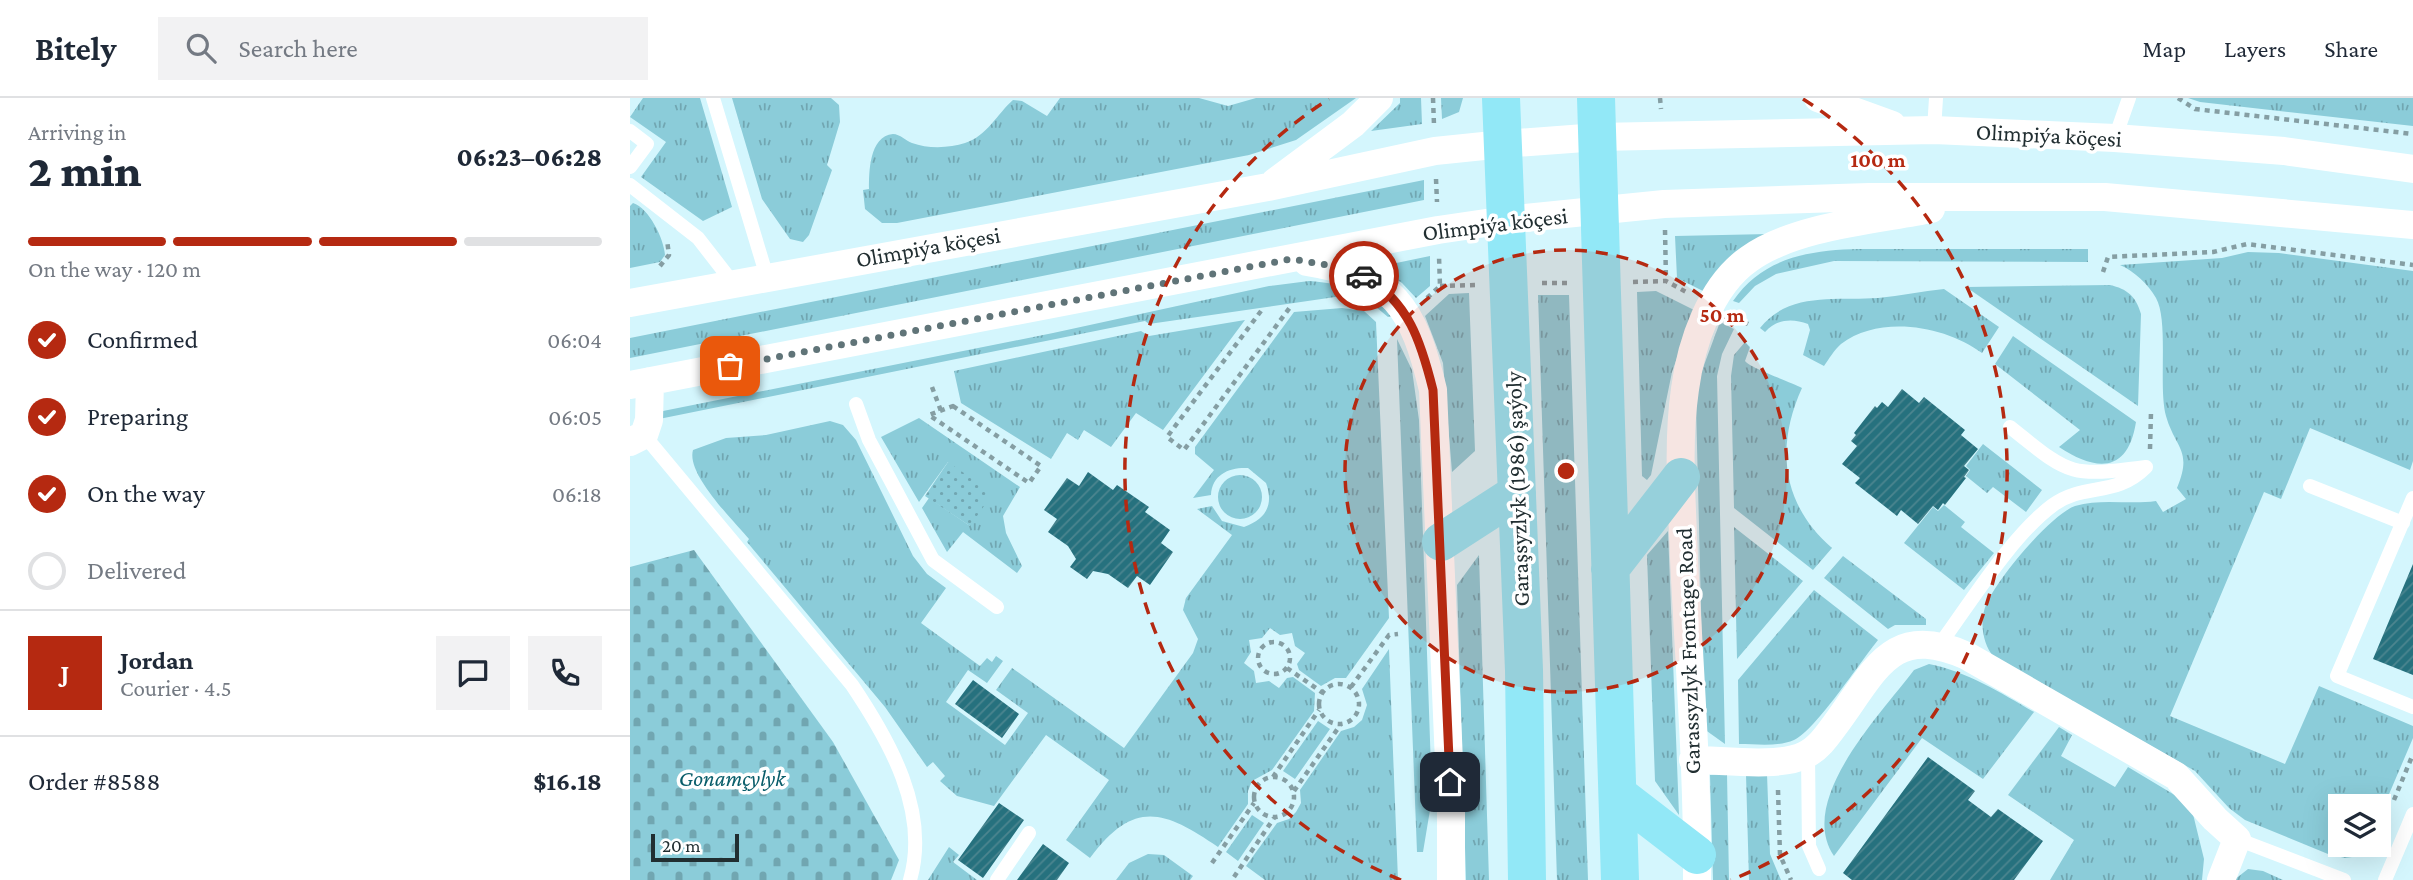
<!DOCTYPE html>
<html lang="en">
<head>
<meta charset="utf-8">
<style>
  :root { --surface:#fff; --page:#f2f2f3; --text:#1f2937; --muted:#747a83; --line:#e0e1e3; --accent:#b52911 }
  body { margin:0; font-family:"Crimson Pro",serif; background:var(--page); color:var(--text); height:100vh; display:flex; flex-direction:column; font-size:26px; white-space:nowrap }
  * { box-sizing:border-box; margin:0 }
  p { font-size:23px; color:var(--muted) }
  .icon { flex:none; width:38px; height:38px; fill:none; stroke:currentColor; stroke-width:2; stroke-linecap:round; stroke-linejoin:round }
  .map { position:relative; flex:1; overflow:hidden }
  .side { display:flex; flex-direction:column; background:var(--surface); width:630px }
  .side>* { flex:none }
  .tools { position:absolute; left:1698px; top:696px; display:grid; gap:14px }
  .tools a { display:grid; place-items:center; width:63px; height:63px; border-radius:0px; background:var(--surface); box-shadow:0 7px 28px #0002; font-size:35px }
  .scale { position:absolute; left:21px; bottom:18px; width:88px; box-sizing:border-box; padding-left:7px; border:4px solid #212e31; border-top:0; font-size:19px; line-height:24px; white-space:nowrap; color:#212e31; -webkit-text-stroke:5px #fff; paint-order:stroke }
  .pin { position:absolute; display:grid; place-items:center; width:60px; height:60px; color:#fff; margin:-30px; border-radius:14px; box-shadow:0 4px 10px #0006 }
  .courier { position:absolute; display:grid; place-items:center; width:70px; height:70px; margin:-35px; border:5px solid #b52911; border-radius:50%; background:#fff; color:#222; box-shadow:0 2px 9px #0007 }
  .headline em { font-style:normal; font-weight:800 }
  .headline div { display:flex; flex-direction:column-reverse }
  .headline { display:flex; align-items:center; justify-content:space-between; height:119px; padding:0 28px }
  h1 { font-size:46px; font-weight:800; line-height:52px }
  .bar { display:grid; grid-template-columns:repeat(4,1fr); gap:10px 7px; align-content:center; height:84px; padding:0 28px }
  .bar i { height:9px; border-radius:5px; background:var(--line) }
  .bar .on { background:var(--accent) }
  .bar p { grid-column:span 4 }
  .line { display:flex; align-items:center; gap:18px; padding:0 28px; border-top:2px solid var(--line) }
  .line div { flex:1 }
  .round { display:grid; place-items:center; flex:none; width:74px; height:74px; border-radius:0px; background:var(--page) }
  ol { padding:0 28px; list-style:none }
  li { display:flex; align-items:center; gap:21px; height:77px }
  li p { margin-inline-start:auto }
  li .icon { padding:7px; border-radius:50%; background:var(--accent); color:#fff; stroke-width:4 }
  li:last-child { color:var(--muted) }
  li i { width:38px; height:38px; border:4px solid var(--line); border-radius:50% }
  header { display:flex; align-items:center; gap:42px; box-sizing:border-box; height:98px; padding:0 35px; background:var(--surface); border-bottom:2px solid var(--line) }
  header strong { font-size:33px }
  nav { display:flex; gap:38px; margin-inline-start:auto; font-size:24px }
  .search { width:490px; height:63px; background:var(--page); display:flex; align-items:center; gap:18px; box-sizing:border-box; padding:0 24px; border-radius:0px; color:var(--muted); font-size:26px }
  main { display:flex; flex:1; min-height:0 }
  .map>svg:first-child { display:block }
  .grass { fill:url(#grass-tufts) }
  .cemetery { fill:url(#cemetery-stones) }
  .park { fill:url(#park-dots) }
  .building { fill:url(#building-hatch) }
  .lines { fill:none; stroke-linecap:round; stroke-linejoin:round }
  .path { stroke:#859ea3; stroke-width:4.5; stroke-dasharray:5 5; stroke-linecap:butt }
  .service { stroke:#fff; stroke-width:14 }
  .minor { stroke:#fff; stroke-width:28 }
  .primary { stroke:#92e8f7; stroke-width:38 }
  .done { stroke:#607478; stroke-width:7; stroke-dasharray:0 12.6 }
  .route { stroke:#b52911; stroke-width:9 }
  .ring { fill:none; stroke:#b52911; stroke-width:3.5; stroke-dasharray:12 9 }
  .labels { text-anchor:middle; stroke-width:7; stroke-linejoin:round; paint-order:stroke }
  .street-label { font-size:23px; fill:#212e31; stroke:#fff }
  .park-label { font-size:23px; font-style:italic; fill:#095d6a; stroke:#fff }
  .centre { fill:#b52911; stroke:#fff; stroke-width:3.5 }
  .ring-label { font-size:21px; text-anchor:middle; font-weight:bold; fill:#b52911; stroke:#fff; stroke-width:7; stroke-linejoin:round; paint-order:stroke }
</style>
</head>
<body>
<header>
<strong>Bitely</strong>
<div class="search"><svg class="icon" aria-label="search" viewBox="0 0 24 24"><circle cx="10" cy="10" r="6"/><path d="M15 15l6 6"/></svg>Search here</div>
<nav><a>Map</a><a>Layers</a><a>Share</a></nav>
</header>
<main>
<section class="side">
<div class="headline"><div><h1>2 min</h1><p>Arriving in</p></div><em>06:23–06:28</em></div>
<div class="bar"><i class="on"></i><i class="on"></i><i class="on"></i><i></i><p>On the way · 120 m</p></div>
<ol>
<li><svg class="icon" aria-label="check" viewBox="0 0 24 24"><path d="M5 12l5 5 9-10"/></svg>Confirmed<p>06:04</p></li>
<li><svg class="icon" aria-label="check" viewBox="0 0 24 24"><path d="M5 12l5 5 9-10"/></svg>Preparing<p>06:05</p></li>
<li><svg class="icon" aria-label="check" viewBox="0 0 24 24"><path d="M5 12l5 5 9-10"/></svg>On the way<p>06:18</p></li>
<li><i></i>Delivered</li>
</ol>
<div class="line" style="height:126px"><b class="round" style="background:var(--accent);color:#fff">J</b><div><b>Jordan</b><p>Courier · 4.5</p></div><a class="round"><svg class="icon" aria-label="chat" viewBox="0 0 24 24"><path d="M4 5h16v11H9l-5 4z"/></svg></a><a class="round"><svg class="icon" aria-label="phone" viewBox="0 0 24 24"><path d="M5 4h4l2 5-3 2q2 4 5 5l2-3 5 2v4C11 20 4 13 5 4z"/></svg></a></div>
<div class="line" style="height:91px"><div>Order #8588</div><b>$16.18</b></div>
</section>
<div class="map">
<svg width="1783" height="782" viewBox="0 0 1783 782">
  <defs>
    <pattern id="grass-tufts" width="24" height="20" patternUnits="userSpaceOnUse" patternTransform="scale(1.75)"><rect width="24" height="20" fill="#8bccd9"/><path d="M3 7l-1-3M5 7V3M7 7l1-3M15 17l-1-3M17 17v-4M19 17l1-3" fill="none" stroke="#71a6b1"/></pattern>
    <pattern id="cemetery-stones" width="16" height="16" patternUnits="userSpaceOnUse" patternTransform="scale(1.75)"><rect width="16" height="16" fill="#8bccd9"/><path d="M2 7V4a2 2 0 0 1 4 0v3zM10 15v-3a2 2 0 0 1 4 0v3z" fill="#71a6b1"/></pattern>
    <pattern id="park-dots" width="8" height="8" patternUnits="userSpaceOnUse" patternTransform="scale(1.75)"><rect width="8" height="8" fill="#8bccd9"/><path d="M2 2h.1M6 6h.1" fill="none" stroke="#71a6b1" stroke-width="1.8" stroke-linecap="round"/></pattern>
    <pattern id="building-hatch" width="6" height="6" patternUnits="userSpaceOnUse" patternTransform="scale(1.75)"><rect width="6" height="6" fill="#26717e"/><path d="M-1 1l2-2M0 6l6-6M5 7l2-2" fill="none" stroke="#4c858f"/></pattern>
  </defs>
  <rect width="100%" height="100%" fill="#d4f6fd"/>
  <path class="grass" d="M13 0H70L102 109 73 123 11 79 36 44 0 19Z
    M102 0H201L209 7 210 24 197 67 202 72 179 137 173 144 160 141 132 101Z
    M430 0H569L598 8 626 0H726L666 42 619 57 267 125H252L235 111 233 92 239 91C239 75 239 38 263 36 270 36 276 43 282 45 298 51 320 50 335 45 357 38 367 16 383 2L392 3 417 18Z
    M770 0H791L792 26 741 33 770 5Z
    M811 0H833L829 14 812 21Z
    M1558 0H1783V28L1570 4Z
    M794 82V102L0 260V240Z
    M3 105C19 110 34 141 35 157L30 164 0 170V108Z
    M1139 136 1073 193 1047 180 1045 138Z
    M1229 151H1458V164L1204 163 1146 176 1125 188 1109 205 1103 203C1132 160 1179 152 1229 151Z
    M1618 154 1649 155 1783 173V363L1780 372 1680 330 1651 401 1634 394 1540 618 1655 666 1689 588 1783 628V640L1748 722V709H1710V747H1738L1729 758 1715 760 1698 756 1615 722 1599 710 1565 673 1364 559C1354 548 1350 528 1354 513 1360 488 1421 416 1445 408 1472 400 1499 407 1526 403L1533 414 1556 401 1547 390C1563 352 1545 350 1536 318 1528 289 1539 223 1526 200 1518 186 1504 173 1490 167L1592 160Z
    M800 158V188L786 200 772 185 747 169Z
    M679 183C713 186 739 192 762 218L758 219 740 204 712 198 519 226 515 223 29 321 28 314 423 235 639 188Z
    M1480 187C1497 191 1506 198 1511 216L1508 308 1336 189Z
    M1314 191 1369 229 1352 255C1316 228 1250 216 1211 246 1204 252 1199 261 1194 268L1173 257 1180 232 1178 226C1162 220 1147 221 1135 234L1130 230C1159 193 1207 203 1248 200 1271 198 1292 193 1314 191Z
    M1026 193 1064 212 1042 274 1021 377 1017 382 1012 378 1007 194Z
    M839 195 845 353 822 374 813 265 795 218 819 196Z
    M908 197H939L958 782H927Z
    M712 210 734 213 746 224 759 520 716 580H705L691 588 669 572 667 566 675 555 665 548 662 535 650 537 640 530 632 540 619 542 621 554 614 565 624 573 626 585 639 583 649 590 657 580 663 579 685 595 684 613 642 672 622 683 618 693V706L588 749C534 712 504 701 460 760L436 742 479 682 416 637 364 708 327 698 310 683 315 678 303 664 297 669 255 609 117 444 119 441C104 423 56 376 63 352L96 340 136 337 200 323 213 327 226 342 283 458 297 476 316 490 291 525 350 568 357 560 362 564 366 558 373 563 357 585 338 572 316 604 375 647 398 615 366 592 382 570 494 650 563 555 568 541 553 512 556 500 602 437 567 411 582 408 592 423 614 429C636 421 644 407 636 385L618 370C600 369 582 376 581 397L563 400 584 372 565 356V349L664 214Z
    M615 222 533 332 506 315 481 349 454 332 448 342 437 335 421 361 331 305 324 273 511 233 519 238Z
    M1090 224 1104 231 1092 256 1087 278 1095 646 1074 631 1066 307 1070 278Z
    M1383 238 1506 324C1498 375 1467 374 1429 349L1450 332 1365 266Z
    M767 241 782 272 789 322 802 700 793 754H787Z
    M1115 244 1120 249 1115 263C1120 270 1161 284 1172 290 1145 349 1152 407 1202 450L1183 472 1104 410 1101 278 1104 257Z
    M289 320 390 389 373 418 376 435 392 468 387 475 333 434 317 454 292 410 299 400 340 428 318 364 289 404 251 339Z
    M1353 346 1412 392 1396 414 1363 389 1357 395 1336 378 1340 372 1336 368Z
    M588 399a22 22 0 1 1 44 0a22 22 0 1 1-44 0Z
    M1314 407 1335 424 1331 429 1364 455 1334 492 1274 445 1303 409 1308 413Z
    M1104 429 1173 483 1107 561Z
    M1038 433 1049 717 1025 683 1017 457Z
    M849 457 859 782H836L827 487Z
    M1213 458 1296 521V527H1265L1258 531 1194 480Z
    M1184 492 1248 542C1230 564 1186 632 1164 642 1148 649 1126 646 1109 646L1108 582Z
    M759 551 768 782H635L616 768 647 725 659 721 666 714 671 705 670 692 711 633 724 629 732 622 737 607 732 591Z
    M1299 566C1336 573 1371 595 1404 614L1353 681 1292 640 1204 758C1166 702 1251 616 1284 572Z
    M688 623 700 631 665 681 653 673Z
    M1429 629 1442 637 1431 658 1485 689 1498 669 1558 705 1562 712 1574 761 1572 782H1420L1444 742 1378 697Z
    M1097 676 1099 782H1083L1080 677Z
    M1137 676 1140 756 1151 782H1119L1116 677Z
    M622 717 634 725 608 763 596 754Z
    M319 749 329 757 323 764 347 782H298Z
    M518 756 534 757 563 778 560 782H486L499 765Z
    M1618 771 1633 773 1653 782H1604Z"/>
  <path class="cemetery" d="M64 452 203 644 269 762 261 782H0V469Z"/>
  <path class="park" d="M318 364 363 395 340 428 295 398Z"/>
  <path class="building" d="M1272 291 1289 305 1294 299 1335 332 1331 337 1348 351 1334 368 1339 372 1334 379 1336 380 1315 407 1313 405 1308 412 1303 408 1288 426 1271 412 1267 418 1225 385 1230 380 1212 366 1227 348 1221 343 1226 337 1224 335 1245 308 1247 310 1252 304 1258 309Z
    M458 374 483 392 487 387 519 409 515 414 540 432 531 445 543 454 520 487 507 478 498 490 478 476 463 473 457 481 440 469 446 461 438 448 418 434 427 421 414 412 437 380 449 388Z
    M1783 466V577L1743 561Z
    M343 582 389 616 372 640 325 606Z
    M1298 659 1345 693 1338 702 1361 719 1368 711 1413 743 1384 782H1222L1213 775Z
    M369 705 394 722 353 780 328 762Z
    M413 746 439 765 427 782H387Z"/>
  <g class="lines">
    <path class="path" d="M803 0 804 27
      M1030 0 1031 11
      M1548 0 1565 11 1783 36
      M806 81 807 104
      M1035 132 1036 183
      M30 168 39 157 37 142
      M1473 174 1478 159 1583 154 1617 146 1783 167
      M1003 184 1036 183 1058 195
      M912 185H938
      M810 188 847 187
      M797 200 810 188 809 158
      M631 213 537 339 554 352 661 208
      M1106 220 1118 226
      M302 289 311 313
      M323 308 411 368 399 385 299 317Z
      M1520 351 1521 314
      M628 560a16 16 0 1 1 32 0a16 16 0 1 1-32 0Z
      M657 570 693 595
      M689 606a20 20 0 1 1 40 0a20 20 0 1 1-40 0Z
      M721 589 759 537 768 536
      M624 699a20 20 0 1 1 40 0a20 20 0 1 1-40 0Z
      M643 679 689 612
      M1148 692 1150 757 1161 782
      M664 693 711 626
      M1764 702 1783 656
      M582 765 624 705
      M604 779 644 720"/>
    <path class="service" d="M83 0 137 179
      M1304 32 1306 0
      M0 33 17 46 0 69
      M1485 40 1499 0
      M0 87 68 140 103 185
      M226 306 239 342 303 462 367 509
      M1380 329C1440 377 1438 379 1516 369
      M14 337 222 587C259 642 300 713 280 782
      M1680 388 1773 425
      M1783 400 1707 578 1783 609
      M1310 546C1341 504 1382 437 1423 407 1455 384 1485 400 1516 369
      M1178 656 1179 748 1189 771
      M1607 741 1714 782
      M367 782 399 735
      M1755 782 1783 716"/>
    <path class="minor" d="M1188 0 1262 27
      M645 84 723 26 749 0
      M677 164C765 178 783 209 803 292L821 710V782
      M0 205 638 89 805 53 873 46 968 39 1304 32 1485 40 1654 53 1783 71
      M0 287 808 132 876 122 1034 106 1239 99H1475L1783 127
      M0 344 14 337 19 322 20 283
      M1063 662C1093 662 1149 670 1175 657 1188 651 1197 638 1205 627 1246 572 1261 524 1337 558L1546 678 1585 721 1607 741 1591 782
      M1067 782C1068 675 1059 567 1054 460 1052 404 1047 346 1055 291 1061 246 1080 188 1119 161 1165 128 1246 122 1301 111"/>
    <path class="primary" d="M871 0 894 572 897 782
      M966 0 990 782
      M811 444 887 395
      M980 471 1051 379
      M989 697 1067 757"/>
  </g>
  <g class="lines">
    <path class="done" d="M100 268 661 161 710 169 734 178"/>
    <path class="route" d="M734 178C779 204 791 244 803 292L820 684"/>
  </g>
  <circle cx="936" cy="373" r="221" fill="#b52911" fill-opacity=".12"/>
  <g class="ring">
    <circle cx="936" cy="373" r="221"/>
    <path d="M771 782A441 441 0 0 1 699 1M1173 1A441 441 0 0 1 1101 782"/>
  </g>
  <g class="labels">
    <g class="street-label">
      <text transform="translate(1419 37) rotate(3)" y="8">Olimpiýa köçesi</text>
      <text transform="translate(865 126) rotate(-7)" y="8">Olimpiýa köçesi</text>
      <text transform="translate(298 149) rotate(-10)" y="8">Olimpiýa köçesi</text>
      <text transform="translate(887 391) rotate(-92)" y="8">Garaşsyzlyk (1986) şaýoly</text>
      <text transform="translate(1058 553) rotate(-92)" y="8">Garassyzlyk Frontage Road</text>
    </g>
    <g class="park-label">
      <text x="102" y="688">Gonamçylyk</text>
    </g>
  </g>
  <circle cx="936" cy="373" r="10" class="centre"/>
  <g class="ring-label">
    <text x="1248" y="69">100 m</text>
    <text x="1092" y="224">50 m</text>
  </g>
</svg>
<div class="tools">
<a><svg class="icon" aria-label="layers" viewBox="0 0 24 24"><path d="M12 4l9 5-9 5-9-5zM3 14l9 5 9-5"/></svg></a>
</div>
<div class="scale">20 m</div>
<div class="pin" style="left:100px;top:268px;background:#ea580c"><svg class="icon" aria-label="bag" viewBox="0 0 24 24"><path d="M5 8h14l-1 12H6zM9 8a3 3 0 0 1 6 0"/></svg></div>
<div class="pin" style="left:820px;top:684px;background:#1f2937"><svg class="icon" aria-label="home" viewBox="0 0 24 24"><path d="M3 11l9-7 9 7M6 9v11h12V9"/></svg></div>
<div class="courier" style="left:734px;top:178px"><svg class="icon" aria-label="car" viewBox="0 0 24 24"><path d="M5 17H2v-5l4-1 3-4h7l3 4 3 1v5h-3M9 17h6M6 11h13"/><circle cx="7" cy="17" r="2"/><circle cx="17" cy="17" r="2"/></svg></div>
</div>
</main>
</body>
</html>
